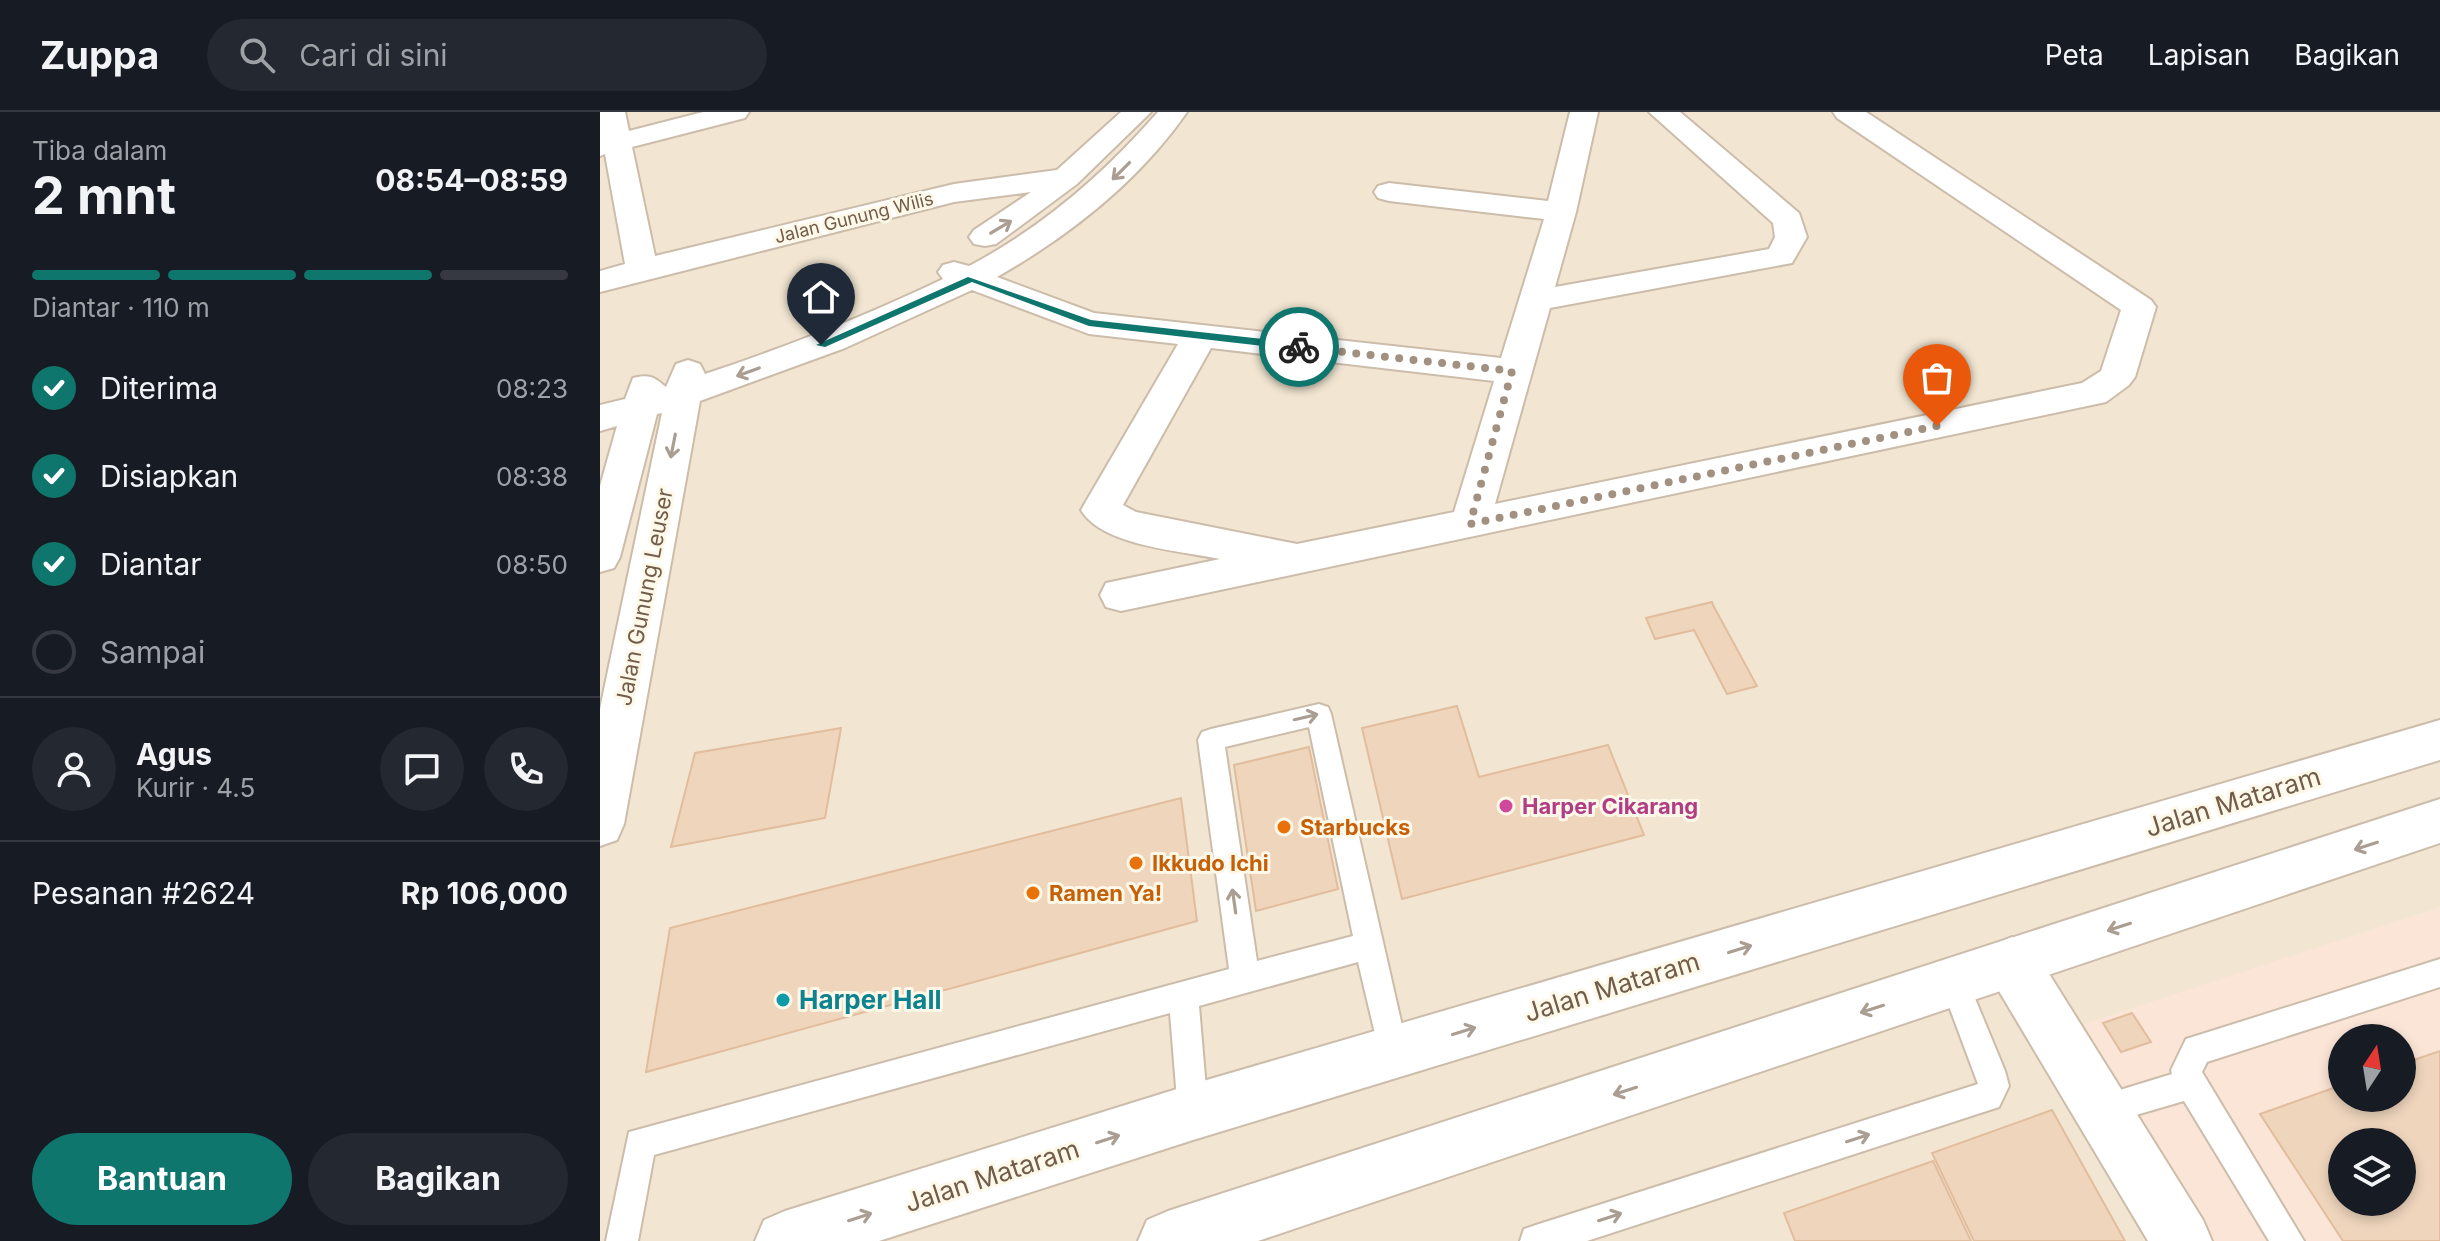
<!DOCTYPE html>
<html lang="id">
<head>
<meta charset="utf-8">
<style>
  :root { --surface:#171b24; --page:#242831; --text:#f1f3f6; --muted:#9ea1a6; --line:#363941; --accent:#0f766e }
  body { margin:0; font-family:Inter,sans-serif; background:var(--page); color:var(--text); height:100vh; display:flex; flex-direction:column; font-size:30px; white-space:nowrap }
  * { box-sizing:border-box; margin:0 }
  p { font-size:26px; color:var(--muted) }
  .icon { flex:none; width:44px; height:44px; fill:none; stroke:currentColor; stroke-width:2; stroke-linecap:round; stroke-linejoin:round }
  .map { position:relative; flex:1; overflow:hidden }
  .sheet { display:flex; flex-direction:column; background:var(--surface); width:600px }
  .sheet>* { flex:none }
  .needle { width:52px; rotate:12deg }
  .controls { position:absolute; left:1728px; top:912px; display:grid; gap:16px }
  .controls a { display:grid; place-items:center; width:88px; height:88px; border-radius:50%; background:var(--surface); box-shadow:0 4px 12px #0003; font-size:40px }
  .pin { position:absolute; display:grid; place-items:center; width:68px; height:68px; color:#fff; margin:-82px -34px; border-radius:50% 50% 50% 0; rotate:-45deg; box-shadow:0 0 8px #0007 }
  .pin .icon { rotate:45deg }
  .courier { position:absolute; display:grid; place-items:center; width:80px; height:80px; margin:-40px; border:6px solid #0f766e; border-radius:50%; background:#fff; color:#222; box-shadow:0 2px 10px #0007 }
  .head em { font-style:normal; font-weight:700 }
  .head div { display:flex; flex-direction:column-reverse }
  .head { display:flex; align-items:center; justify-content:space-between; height:136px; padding:0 32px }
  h1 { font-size:52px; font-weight:700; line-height:60px }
  .bar { display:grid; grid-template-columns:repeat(4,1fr); gap:12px 8px; align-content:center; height:96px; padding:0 32px }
  .bar i { height:10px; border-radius:6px; background:var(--line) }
  .bar .selected { background:var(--accent) }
  .bar p { grid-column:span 4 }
  .line { display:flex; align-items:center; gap:20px; padding:0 32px; border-top:2px solid var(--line) }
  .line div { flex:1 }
  .round { display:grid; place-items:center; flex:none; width:84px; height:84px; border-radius:42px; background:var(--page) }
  ol { padding:0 32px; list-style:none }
  li { display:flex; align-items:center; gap:24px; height:88px }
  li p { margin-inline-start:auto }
  li .icon { padding:8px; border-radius:50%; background:var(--accent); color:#fff; stroke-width:4 }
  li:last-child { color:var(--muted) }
  li i { width:44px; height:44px; border:4px solid var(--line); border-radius:50% }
  .button { display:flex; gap:16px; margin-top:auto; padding:16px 32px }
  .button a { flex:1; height:92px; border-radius:48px; background:var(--accent); color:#fff; font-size:32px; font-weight:700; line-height:92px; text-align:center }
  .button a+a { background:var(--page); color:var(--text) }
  header { display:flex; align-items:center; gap:48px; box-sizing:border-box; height:112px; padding:0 40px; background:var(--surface); border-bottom:2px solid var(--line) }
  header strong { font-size:38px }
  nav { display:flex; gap:44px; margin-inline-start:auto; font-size:28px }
  .search { width:560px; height:72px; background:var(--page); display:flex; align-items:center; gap:20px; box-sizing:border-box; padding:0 28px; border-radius:44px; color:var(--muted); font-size:30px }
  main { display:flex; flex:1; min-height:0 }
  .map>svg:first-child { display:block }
  .residential { fill:#f2e6d2; fill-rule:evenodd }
  .commercial { fill:#fbe5d7; fill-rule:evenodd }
  .building { fill:#efd5bc; stroke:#e1bd9d; stroke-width:2; fill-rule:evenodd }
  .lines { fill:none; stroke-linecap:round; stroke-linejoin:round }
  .service-casing { stroke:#ccbcaa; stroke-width:4 }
  .minor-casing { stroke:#ccbcaa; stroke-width:4 }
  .tertiary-casing { stroke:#ccbcaa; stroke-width:4 }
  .service { fill:#fff; fill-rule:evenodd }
  .minor { fill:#fff; fill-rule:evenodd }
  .tertiary { fill:#fff; fill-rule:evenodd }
  .oneway { stroke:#aa9d92 }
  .route { fill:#0f766e }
  .done { stroke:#a29180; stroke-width:8; stroke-dasharray:0 14.4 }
  .hotel-dot { fill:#d1479c; stroke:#fef8e9; stroke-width:3 }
  .food-dot { fill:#e8710a; stroke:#fef8e9; stroke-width:3 }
  .culture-dot { fill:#0f9aa8; stroke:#fef8e9; stroke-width:3 }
  .labels { text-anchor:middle; stroke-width:6; stroke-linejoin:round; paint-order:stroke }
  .far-street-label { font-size:18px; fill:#725c4a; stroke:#fef8e9 }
  .street-label { font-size:22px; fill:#725c4a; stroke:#fef8e9 }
  .hotel-label { font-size:22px; font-weight:bold; fill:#b23c85; stroke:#fef8e9; text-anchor:start }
  .food-label { font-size:22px; font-weight:bold; fill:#c56008; stroke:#fef8e9; text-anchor:start }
  .near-street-label { font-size:26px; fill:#725c4a; stroke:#fef8e9 }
  .near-culture-label { font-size:26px; font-weight:bold; fill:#0d838f; stroke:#fef8e9; text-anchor:start }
</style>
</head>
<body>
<header>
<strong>Zuppa</strong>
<div class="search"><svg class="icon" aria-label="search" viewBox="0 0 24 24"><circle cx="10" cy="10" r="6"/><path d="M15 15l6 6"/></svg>Cari di sini</div>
<nav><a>Peta</a><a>Lapisan</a><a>Bagikan</a></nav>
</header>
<main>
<section class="sheet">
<div class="head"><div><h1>2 mnt</h1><p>Tiba dalam</p></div><em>08:54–08:59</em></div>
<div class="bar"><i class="selected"></i><i class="selected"></i><i class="selected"></i><i></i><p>Diantar · 110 m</p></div>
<ol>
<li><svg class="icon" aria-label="check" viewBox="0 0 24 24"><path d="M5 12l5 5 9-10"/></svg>Diterima<p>08:23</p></li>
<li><svg class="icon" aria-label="check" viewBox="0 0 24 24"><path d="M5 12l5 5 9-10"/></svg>Disiapkan<p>08:38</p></li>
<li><svg class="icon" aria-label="check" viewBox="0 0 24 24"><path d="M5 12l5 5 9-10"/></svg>Diantar<p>08:50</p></li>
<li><i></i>Sampai</li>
</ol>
<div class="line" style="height:144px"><a class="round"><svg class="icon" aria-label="person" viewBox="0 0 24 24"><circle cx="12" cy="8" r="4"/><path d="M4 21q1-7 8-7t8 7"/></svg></a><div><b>Agus</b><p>Kurir · 4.5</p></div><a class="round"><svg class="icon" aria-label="chat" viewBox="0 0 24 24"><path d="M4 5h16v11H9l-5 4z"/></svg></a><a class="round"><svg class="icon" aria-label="phone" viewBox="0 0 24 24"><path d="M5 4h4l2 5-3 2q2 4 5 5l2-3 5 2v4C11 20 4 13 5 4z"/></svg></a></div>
<div class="line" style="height:104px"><div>Pesanan #2624</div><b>Rp 106,000</b></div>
<div class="button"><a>Bantuan</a><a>Bagikan</a></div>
</section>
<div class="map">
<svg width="1840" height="1129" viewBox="0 0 1840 1129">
  <rect width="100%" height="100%" fill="#fbf4e3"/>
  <path class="residential" d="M0 0H1840V1129H0ZM1742 926H1802V986H1742ZM1742 1030H1802V1090H1742Z"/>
  <path class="commercial" d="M1840 795V1129H1554L1439 927ZM1742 926H1802V986H1742ZM1742 1030H1802V1090H1742Z"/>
  <path class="building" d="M1112 490 1113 493 1157 574 1127 582 1094 518 1055 527 1046 506Z
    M857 594 879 665 1008 633 1044 723 802 787 762 616Z
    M241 616 225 706 71 735 95 641Z
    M709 635 738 777 656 799 634 653Z
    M581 686 597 809 46 960 70 816Z
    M1532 901 1551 930 1521 940 1503 911Z
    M1840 939V1129H1743L1660 1002 1742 973V986H1802V952ZM1742 1030H1802V1090H1742Z
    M1452 998 1525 1129H1374L1332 1041Z
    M1333 1049 1371 1129H1195L1184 1101Z"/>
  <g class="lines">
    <defs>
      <path id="service" d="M719 592 728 595 731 602 808 940 804 951 793 955 782 951 758 850 599 894 608 1000 604 1011 593 1015 582 1011 578 1000 570 901 54 1043 38 1129H6L29 1020 629 857 598 628 602 620 611 617ZM709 615 753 824 657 849 625 635Z
        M1840 847V875L1607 950 1602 960 1704 1129H1669L1584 989 1505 1012 1494 1008 1490 997 1494 986 1572 962 1571 958 1586 927Z
        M1354 856 1364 860 1405 959 1409 974 1399 995 987 1129H920L924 1117 936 1113 1378 972 1340 870 1344 860Z"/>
      <path id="minor" d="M0 0H25L29 19 103 0H149L145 6 32 35 55 144 354 72 457 58 521 0H551L477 72 396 132 385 134 374 132 369 125 374 118 431 80 354 90 0 180V159L25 152 5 42 0 44Z
        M558 0H587C539 69 469 124 397 165L494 201 901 246 944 107 789 89 778 86 774 80 778 74 789 71 948 89 970 0H998L976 100 955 175 1169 137 1175 125 1173 111 1049 0H1080L1199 101 1207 125 1192 151 950 196 895 392 1482 271 1501 259 1521 198 1237 6 1233 0H1266L1551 188 1556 195 1535 265 1529 273 1506 290 521 499 506 495 500 483 506 471 620 447C582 439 502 434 481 398L578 232 489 222 372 178 245 236 100 289 24 712 17 728 0 734V597L62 301 57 302 20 445 14 456 0 460V374L17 314 0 319V293L25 287 33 266C51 261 56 267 66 275L76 252 88 248 100 252 105 262C186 235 266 204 343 167L338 160 343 153 354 150 369 154 373 152C445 113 504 62 558 0ZM611 236 894 269 854 400 697 432 536 400 523 393Z
        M1412 825 1431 833 1603 1108 1612 1129H1548L1393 869 1386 851 1393 833Z"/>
      <path id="tertiary" d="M1840 608V648L593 1028 279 1129H155L164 1108 185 1099 593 972Z
        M1840 687V731L658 1129H538L547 1108 568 1099Z"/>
    </defs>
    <use href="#service" class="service-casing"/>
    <use href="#minor" class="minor-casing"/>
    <use href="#tertiary" class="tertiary-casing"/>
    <use href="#service" class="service"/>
    <use href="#minor" class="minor"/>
    <use href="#tertiary" class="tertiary"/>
  </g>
  <defs><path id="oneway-shaft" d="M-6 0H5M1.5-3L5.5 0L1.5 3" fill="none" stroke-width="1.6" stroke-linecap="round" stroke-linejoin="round" transform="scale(2)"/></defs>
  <g class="oneway">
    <use href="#oneway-shaft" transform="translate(521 59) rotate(135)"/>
    <use href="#oneway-shaft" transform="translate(401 115) rotate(-31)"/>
    <use href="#oneway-shaft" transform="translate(148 260) rotate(160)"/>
    <use href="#oneway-shaft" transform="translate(73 334) rotate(101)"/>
    <use href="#oneway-shaft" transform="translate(706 605) rotate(-13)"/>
    <use href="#oneway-shaft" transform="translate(1766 734) rotate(162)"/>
    <use href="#oneway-shaft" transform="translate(634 789) rotate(-98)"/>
    <use href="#oneway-shaft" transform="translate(1519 815) rotate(162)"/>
    <use href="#oneway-shaft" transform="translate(1140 837) rotate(-17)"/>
    <use href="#oneway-shaft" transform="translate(1272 897) rotate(162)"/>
    <use href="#oneway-shaft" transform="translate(864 919) rotate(-17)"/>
    <use href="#oneway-shaft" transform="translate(1025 979) rotate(162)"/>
    <use href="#oneway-shaft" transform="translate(1258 1026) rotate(-18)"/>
    <use href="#oneway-shaft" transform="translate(508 1027) rotate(-18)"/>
    <use href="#oneway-shaft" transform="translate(260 1105) rotate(-18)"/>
    <use href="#oneway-shaft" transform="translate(1010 1105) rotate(-18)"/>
  </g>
  <path class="route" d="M368 165 491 208 699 231 704 235 699 238 489 214 372 170 225 235 216 233Z"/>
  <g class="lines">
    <path class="done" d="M699 235 912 259 870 412 1337 314"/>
  </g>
  <circle class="hotel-dot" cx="906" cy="694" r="8"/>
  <g class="food-dot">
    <circle cx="684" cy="715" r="8"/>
    <circle cx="536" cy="751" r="8"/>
    <circle cx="433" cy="781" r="8"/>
  </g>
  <circle class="culture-dot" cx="183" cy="888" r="8"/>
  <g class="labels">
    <g class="far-street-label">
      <text transform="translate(254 106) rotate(-14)" y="6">Jalan Gunung Wilis</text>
    </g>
    <g class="street-label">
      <text transform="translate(44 485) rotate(-79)" y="8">Jalan Gunung Leuser</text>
    </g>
    <g class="hotel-label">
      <text x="922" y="702">Harper Cikarang</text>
    </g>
    <g class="food-label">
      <text x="700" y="723">Starbucks</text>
      <text x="552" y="759">Ikkudo Ichi</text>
      <text x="449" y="789">Ramen Ya!</text>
    </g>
    <g class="near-street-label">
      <text transform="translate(1633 690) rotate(-17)" y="9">Jalan Mataram</text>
      <text transform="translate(1012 875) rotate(-17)" y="9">Jalan Mataram</text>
      <text transform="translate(392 1064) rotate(-18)" y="9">Jalan Mataram</text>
    </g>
    <g class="near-culture-label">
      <text x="199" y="897">Harper Hall</text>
    </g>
  </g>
</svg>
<div class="controls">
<a><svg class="needle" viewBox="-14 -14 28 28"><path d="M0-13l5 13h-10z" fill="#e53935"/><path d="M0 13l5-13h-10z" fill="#9ea1a6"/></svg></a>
<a><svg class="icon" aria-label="layers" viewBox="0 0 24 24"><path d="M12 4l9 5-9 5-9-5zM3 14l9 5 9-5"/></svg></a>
</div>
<div class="pin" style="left:1337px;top:314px;background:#ea580c"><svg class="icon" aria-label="bag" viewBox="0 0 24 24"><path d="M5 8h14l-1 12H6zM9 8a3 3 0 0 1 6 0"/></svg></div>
<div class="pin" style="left:221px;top:233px;background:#1f2937"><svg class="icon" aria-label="home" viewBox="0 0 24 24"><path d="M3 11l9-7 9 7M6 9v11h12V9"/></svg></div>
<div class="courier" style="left:699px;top:235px"><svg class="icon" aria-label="bike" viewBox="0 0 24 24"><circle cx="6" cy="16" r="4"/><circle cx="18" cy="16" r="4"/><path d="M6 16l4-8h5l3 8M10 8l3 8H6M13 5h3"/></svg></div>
</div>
</main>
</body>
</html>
